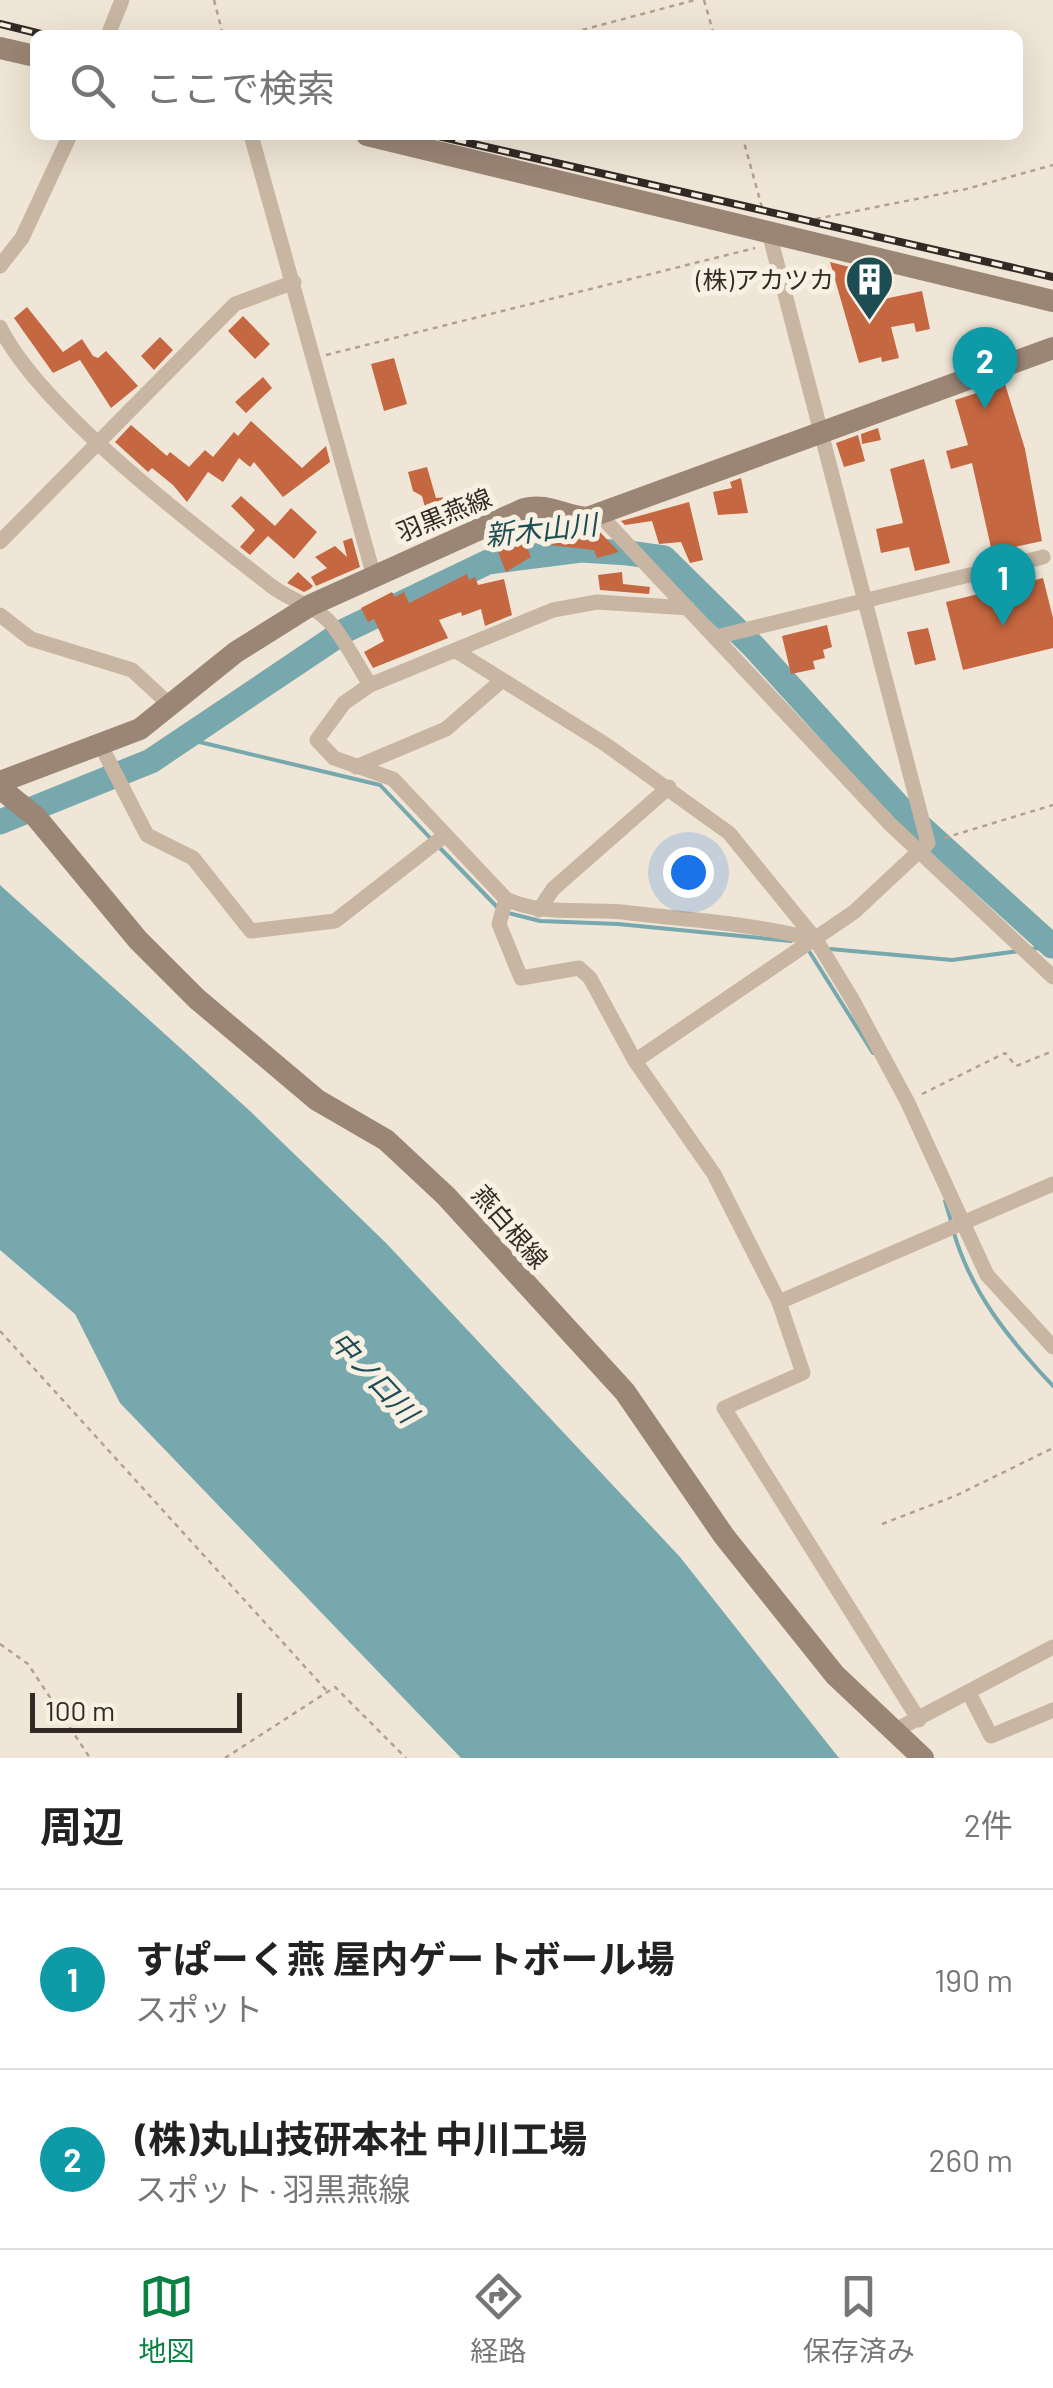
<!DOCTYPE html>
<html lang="ja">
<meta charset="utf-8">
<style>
body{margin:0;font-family:Barlow,"Noto Sans JP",sans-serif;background:#f2f2f2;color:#222}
.scale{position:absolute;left:30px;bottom:25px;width:212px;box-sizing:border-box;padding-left:10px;border:5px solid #332a25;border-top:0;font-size:28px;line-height:35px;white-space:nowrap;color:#332a25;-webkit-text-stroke:8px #f8f0e3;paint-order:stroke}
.you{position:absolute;left:688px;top:872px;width:35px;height:35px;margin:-25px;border:8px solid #fff;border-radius:50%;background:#1a73e8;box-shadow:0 0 0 15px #1a73e833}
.badge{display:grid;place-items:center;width:65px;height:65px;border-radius:50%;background:#0b8043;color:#fff;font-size:32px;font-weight:700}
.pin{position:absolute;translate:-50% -82px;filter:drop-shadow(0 2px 5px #0008)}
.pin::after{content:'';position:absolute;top:52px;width:35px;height:30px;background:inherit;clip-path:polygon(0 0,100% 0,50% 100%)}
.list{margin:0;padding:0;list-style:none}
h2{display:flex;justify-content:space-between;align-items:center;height:130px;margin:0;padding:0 40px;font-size:42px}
h2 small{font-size:32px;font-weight:400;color:#767676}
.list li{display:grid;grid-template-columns:65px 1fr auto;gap:30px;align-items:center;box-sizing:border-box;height:180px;padding:0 40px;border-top:2px solid #e0e0e0}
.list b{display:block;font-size:38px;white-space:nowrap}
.list p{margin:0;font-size:32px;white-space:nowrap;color:#767676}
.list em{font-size:32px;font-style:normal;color:#767676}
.icon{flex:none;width:55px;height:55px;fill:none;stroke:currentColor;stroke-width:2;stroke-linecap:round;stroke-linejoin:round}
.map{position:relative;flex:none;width:1053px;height:1758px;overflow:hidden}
.search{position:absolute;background:#fff;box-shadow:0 10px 40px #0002;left:30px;right:30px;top:30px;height:110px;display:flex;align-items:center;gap:25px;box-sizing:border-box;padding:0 35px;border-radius:15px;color:#767676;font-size:38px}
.sheet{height:490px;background:#fff}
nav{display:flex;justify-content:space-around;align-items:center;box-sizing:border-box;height:140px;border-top:2px solid #e0e0e0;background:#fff;font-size:28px;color:#767676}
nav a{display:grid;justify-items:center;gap:5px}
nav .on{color:#0b8043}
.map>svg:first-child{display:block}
.water{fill:#76a8ad}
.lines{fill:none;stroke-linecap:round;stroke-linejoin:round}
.stream{stroke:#76a8ad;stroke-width:4}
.river{stroke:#76a8ad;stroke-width:25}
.building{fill:#c56740}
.path{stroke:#b3a08e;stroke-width:2.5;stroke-dasharray:5 5;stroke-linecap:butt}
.street{stroke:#c8b6a3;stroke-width:15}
.secondary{stroke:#9b8575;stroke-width:22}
.rail-casing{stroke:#332a25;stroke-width:8}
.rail{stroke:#f8f0e3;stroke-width:4;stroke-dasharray:11;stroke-linecap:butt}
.labels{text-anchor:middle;stroke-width:10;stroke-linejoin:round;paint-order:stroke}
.poi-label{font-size:25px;fill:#332a25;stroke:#f8f0e3;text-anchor:end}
.street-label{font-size:25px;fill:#332a25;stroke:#f8f0e3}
.water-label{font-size:28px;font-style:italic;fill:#1c4d53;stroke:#f8f0e3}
</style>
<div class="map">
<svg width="1053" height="1758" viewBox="0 0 1053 1758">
<rect width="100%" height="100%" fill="#f0e6d7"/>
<path class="water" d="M0 885 250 1111 387 1244 680 1557 839 1758H461L120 1403 75 1314 0 1250Z"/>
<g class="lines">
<path class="stream" d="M187 739 380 785 433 841
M440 848 499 909
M508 913 540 921 618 924 791 941
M830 949 952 960 1019 951
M1033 949 1053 945
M809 951 873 1053
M945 1201 951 1221
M953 1230C971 1293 1009 1339 1053 1386"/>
<path class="river" d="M0 822 151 761 346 630 488 562 581 550 628 553 664 558 754 647 900 808 1052 946"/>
</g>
<path class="building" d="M830 262 877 274 884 299 922 291 930 329 916 332 914 323 891 327 899 358 882 362 881 357 859 363Z
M27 307 63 352 82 339 93 356 98 358 106 351 138 386 111 408 80 360 53 373 14 318Z
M243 316 270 344 255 359 228 331Z
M160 337 173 350 154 370 141 356Z
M394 358 407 404 384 411 371 364Z
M263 377 272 388 246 413 235 402Z
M1005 384 1025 449 1042 541 992 552 972 463 951 469 946 451 968 445 955 400Z
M251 421 302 468 326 446 330 462 283 497 254 462 250 467 239 458 223 482 208 472 187 502 173 485 152 468 148 472 115 442 131 425 167 456 170 452 189 467 205 450 213 457 234 432 238 436Z
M878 428 881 440 862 444 861 434Z
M858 435 865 461 844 467 836 443Z
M924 459 950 563 915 571 909 547 881 553 876 529 903 523 890 469Z
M427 467 436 498 455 496 461 521 431 530 422 496 413 491 408 472Z
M741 478 748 513 718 515 713 492 732 488 730 482Z
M241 496 275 526 291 508 317 532 294 559 268 536 250 555 240 547 255 530 231 506Z
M689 502 703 560 690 563 681 542 659 544 652 521 625 525 621 521Z
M519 528 531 557 506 572 493 539Z
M598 530 619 552 597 558 594 550 550 545Z
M352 538 360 567 316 586 311 577 327 568 315 557 335 546 347 557 343 541Z
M298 572 313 586 310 589 304 592 287 583Z
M622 572 623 584 650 587 649 594 600 590 598 575Z
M467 574 469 580 475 577 478 585 504 579 512 615 485 626 481 609 462 616 461 612 439 620 448 638 373 668 364 652 384 641 374 619 368 622 361 608 392 592 395 597 404 592 409 603Z
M1043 578 1053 618V648L963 670 946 602Z
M827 625 832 647 823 650 825 658 813 661 815 669 791 674 782 636Z
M928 628 936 660 915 665 907 632Z"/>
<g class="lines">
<path class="path" d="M214 0 223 35
M704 0 714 35
M563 35 695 0
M742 135 763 211
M806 221 966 189 1053 165
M326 355 755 248
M944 838 1053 805
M922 1094 1005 1053 1016 1066 1053 1051
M0 1331 327 1691
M882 1524 955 1496 1053 1448
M0 1644 28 1664 90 1758
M225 1758 335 1687 406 1758"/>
<path class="street" d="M108 35 122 0
M251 135 373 573
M0 266 22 238 70 135
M0 327C40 409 196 527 270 585 291 602 316 604 333 626 347 644 358 666 370 685
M598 513 890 824 1053 977
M0 542 235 304 294 282
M688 608 597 602 553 610 370 685 344 703 317 740 334 758 393 779 506 899C543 916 582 908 622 912 686 920 754 923 816 940
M0 615 31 639 132 670 170 705
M716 637 1043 557
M456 651 605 744 729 833 816 940 852 999 907 1101 987 1275 1053 1347
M99 742 147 835 193 858 251 931 335 921 444 836
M356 767 446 729 500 682
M506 899 499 924 521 978 579 968 590 978 635 1061 714 1174 779 1302 803 1373 724 1408 919 1720
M539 910 553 889 669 787
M635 1061 854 912 928 843 768 229
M779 1302 1053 1184
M969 1693 991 1736 1053 1710
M894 1731 1053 1647"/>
<path class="secondary" d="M0 48 35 56
M367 135 1053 301
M0 782 140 729 236 652 311 605 524 509C546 503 564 516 587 518L1053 348
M0 788 36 817 138 940 197 999 317 1100 386 1140 446 1196 625 1392 724 1536 835 1675 923 1758"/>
<defs>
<path id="rail" d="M0 24 45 35
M434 135 1053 277"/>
</defs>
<use href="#rail" class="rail-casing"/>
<use href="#rail" class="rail"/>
</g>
<defs>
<symbol id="building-pin" viewBox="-11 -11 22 30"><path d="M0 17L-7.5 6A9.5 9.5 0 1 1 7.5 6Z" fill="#1c4d53" stroke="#f8f0e3"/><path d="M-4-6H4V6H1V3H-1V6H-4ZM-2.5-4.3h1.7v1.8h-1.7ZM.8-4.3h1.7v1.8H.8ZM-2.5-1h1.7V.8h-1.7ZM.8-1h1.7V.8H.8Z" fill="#fff"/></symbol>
</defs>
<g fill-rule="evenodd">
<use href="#building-pin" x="842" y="252" width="55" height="75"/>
</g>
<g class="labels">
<g class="poi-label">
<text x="834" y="289">(株)アカツカ</text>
</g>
<g class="street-label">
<text transform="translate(444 515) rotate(-22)" y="9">羽黒燕線</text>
<text transform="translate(510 1227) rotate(49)" y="9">燕白根線</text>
</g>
<g class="water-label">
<text transform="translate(541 530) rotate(-6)" y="10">新木山川</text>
<text transform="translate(374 1377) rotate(47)" y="10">中ノ口川</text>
</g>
</g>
</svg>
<div class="scale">100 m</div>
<div class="you"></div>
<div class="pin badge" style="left:1003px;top:626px;background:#0f9aa8">1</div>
<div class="pin badge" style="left:985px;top:409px;background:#0f9aa8">2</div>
<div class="search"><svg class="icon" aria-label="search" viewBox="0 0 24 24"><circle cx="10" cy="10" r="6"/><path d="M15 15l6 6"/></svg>ここで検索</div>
</div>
<section class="sheet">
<h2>周辺<small>2件</small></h2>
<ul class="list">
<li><span class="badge" style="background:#0f9aa8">1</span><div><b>すぱーく燕 屋内ゲートボール場</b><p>スポット</p></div><em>190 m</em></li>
<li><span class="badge" style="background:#0f9aa8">2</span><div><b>(株)丸山技研本社 中川工場</b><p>スポット · 羽黒燕線</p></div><em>260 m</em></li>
</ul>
</section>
<nav>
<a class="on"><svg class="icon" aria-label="map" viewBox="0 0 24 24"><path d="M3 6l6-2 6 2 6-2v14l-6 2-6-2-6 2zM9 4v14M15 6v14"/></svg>地図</a>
<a><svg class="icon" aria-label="directions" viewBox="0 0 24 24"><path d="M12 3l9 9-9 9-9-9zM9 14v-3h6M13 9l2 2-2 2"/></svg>経路</a>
<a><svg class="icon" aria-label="saved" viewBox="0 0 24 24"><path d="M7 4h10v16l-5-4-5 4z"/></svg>保存済み</a>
</nav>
